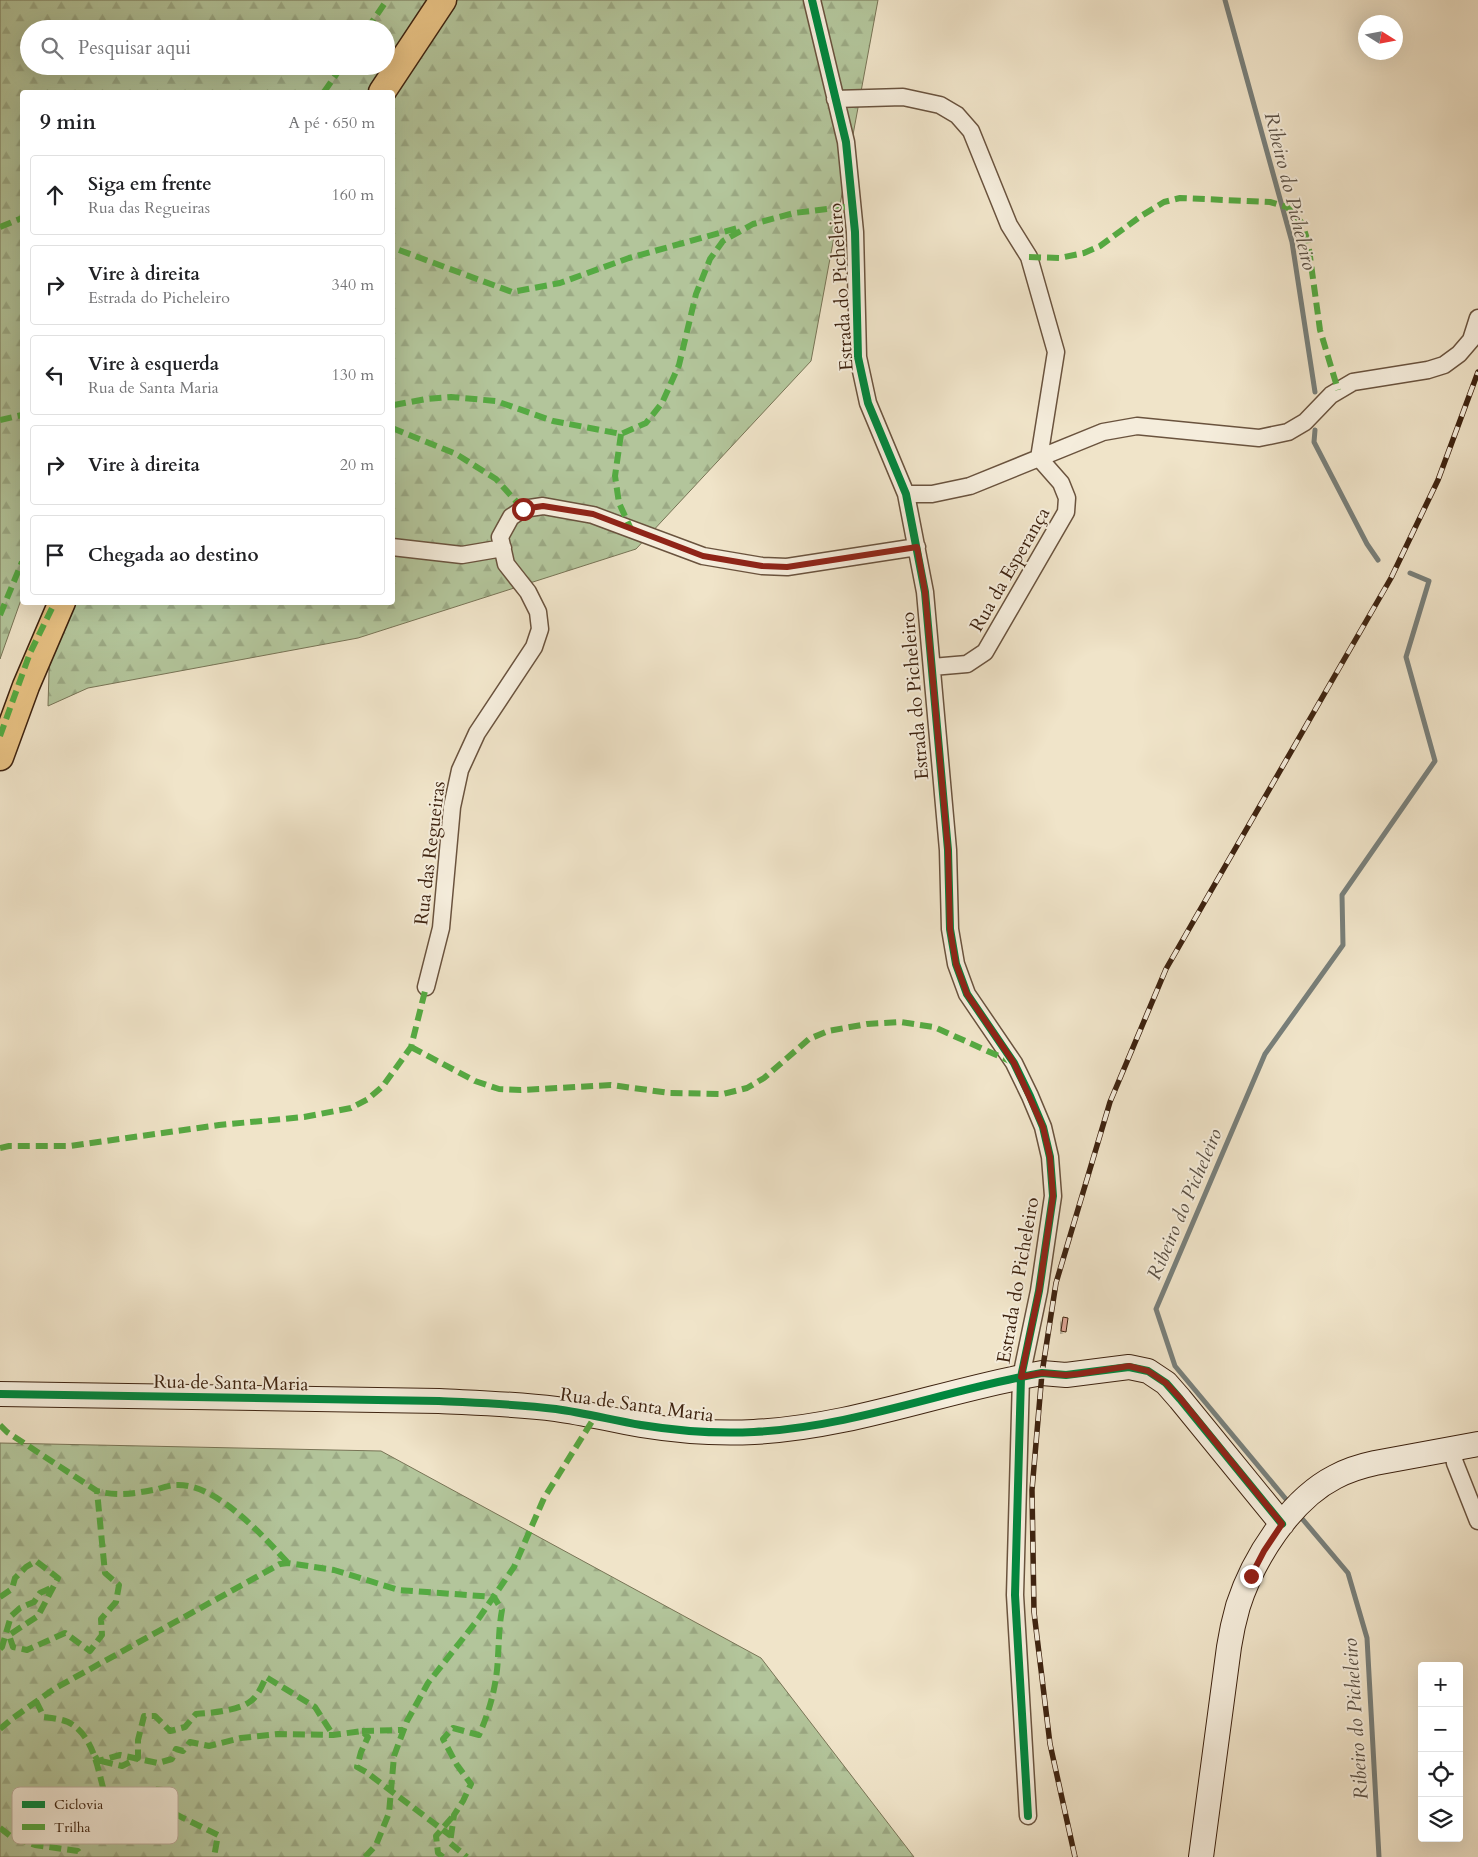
<!DOCTYPE html>
<html lang="pt">
<meta charset="utf-8">
<style>
body{margin:0;font-family:Cardo,serif;background:#f2f2f2;color:#202124}
.controls{position:absolute;right:15px;bottom:15px;display:grid;overflow:hidden;border-radius:5px;box-shadow:0 5px 20px #0002}
.controls button{width:45px;height:45px;display:grid;place-items:center;padding:0;border:0;border-bottom:1px solid #e0e0e0;background:#fff;color:#202124;font:25px sans-serif}
.compass{position:absolute;left:1358px;top:15px;width:45px;height:45px;border-radius:50%;background:#fff;box-shadow:0 5px 20px #0002;rotate:101deg}
.stop{position:absolute;width:15px;height:15px;margin:-11px;border:4px solid #8f2418;border-radius:50%;background:#fff}
.stop.end{background:#8f2418;border-color:#fff;box-shadow:0 1px 5px #0008}
.list{margin:0;padding:0;list-style:none}
h2{display:flex;justify-content:space-between;align-items:center;height:65px;margin:0;padding:0 20px;font-size:21px}
h2 small{font-size:16px;font-weight:400;color:#757577}
.list li{display:grid;grid-template-columns:32px 1fr auto;gap:15px;align-items:center;box-sizing:border-box;height:80px;margin:0 10px 10px;padding:0 10px;border:1px solid #e0e0e0;border-radius:5px}
.list b{display:block;font-size:19px;white-space:nowrap}
.list p{margin:0;font-size:16px;white-space:nowrap;color:#757577}
.list em{font-size:16px;font-style:normal;color:#757577}
.icon{flex:none;width:28px;height:28px;fill:none;stroke:currentColor;stroke-width:2;stroke-linecap:round;stroke-linejoin:round}
.map{position:relative;flex:none;width:1478px;height:1857px;overflow:hidden}
.search{position:absolute;background:#fff;box-shadow:0 5px 20px #0002;left:20px;top:20px;width:375px;height:55px;display:flex;align-items:center;gap:12px;box-sizing:border-box;padding:0 18px;border-radius:28px;color:#757577;font-size:19px}
.panel{position:absolute;background:#fff;box-shadow:0 5px 20px #0002;left:20px;top:90px;width:375px;height:515px;border-radius:5px}
.map>svg:first-child{display:block}
.forest{fill:url(#forest-firs);stroke:#787456;fill-rule:evenodd}
.lines{fill:none;stroke-linecap:round;stroke-linejoin:round}
.stream{stroke:#787f7a;stroke-width:5}
.building{fill:#dda595;stroke:#3e2310;filter:url(#shadow)}
.street-casing{stroke:#6a533e;stroke-width:19}
.secondary-casing{stroke:#3e2310;stroke-width:26}
.primary-casing{stroke:#3e2310;stroke-width:29}
.street{stroke:#f5eddc;stroke-width:16}
.secondary{stroke:#f5eddc;stroke-width:24}
.primary{stroke:#e8c284;stroke-width:26}
.rail-casing{stroke:#3e2310;stroke-width:5.5}
.rail{stroke:#f5eddc;stroke-width:4;stroke-dasharray:11;stroke-linecap:butt}
.quiet{stroke:#55aa42;stroke-width:6;stroke-dasharray:12 6;stroke-linecap:butt}
.cycleway-casing{stroke:#f5eddc;stroke-width:11}
.cycleway{stroke:#00873e;stroke-width:8}
.route{stroke:#8f2418;stroke-width:6}
.labels{text-anchor:middle;stroke-width:4;stroke-linejoin:round;paint-order:stroke}
.street-label{font-size:19px;fill:#3e2310;stroke:#f5eddc}
.water-label{font-size:20px;font-style:italic;fill:#5b5145;stroke:#f5eddc}
.key{fill:#f5eddc;stroke:#beb09f;stroke-width:1}
.key-label{font-size:14px;fill:#3e2310}
</style>
<div class="map">
<svg width="1478" height="1857" viewBox="0 0 1478 1857">
<defs>
<pattern id="forest-firs" width="22" height="20" patternUnits="userSpaceOnUse" patternTransform="scale(1.25)"><rect width="22" height="20" fill="#b3c59b"/><path d="M5 1l3.5 6h-7zM16 11l3.5 6h-7z" fill="#9ba984"/></pattern>
<filter id="shadow"><feDropShadow dx="-4.5" dy="4.5" stdDeviation="1" flood-color="#0004"/></filter>
</defs>
<rect width="100%" height="100%" fill="#f0e4c9"/>
<filter id="stains"><feTurbulence type="fractalNoise" baseFrequency=".004" numOctaves="4"/><feColorMatrix values="0 0 0 0 .2 0 0 0 0 .09 0 0 0 0 .02 0 0 0 .5 -.17"/></filter>
<radialGradient id="worn" r=".72"><stop offset=".6" stop-color="#630" stop-opacity="0"/><stop offset="1" stop-color="#630" stop-opacity=".3"/></radialGradient>
<path class="forest" d="M0 0H878L811 361 636 549 358 638 88 688 48 706 51 603 392 602V92H22V597L0 659ZM29 29H386V66H29Z
M0 1443 381 1451 761 1658 914 1857H0Z"/>
<g class="lines">
<path class="stream" d="M1225 0 1292 242 1315 392
M1315 430 1314 442 1367 544 1378 560
M1290 1504 1175 1366 1156 1309 1265 1054 1343 945 1342 895 1435 761 1406 657 1429 581 1410 573
M1299 1515 1348 1573 1367 1638 1379 1857"/>
</g>
<path class="building" d="M1063 1317 1068 1318 1066 1332 1061 1331Z"/>
<g class="lines">
<defs>
<path id="street" d="M812 0 846 142 855 232 858 357 868 403 906 494 925 592 948 850 950 929 956 964 967 994 1014 1063 1030 1096 1043 1127 1050 1157 1053 1196 1039 1291 1021 1377 1015 1595 1028 1816
M835 99 903 97 940 105 957 115 971 131 1009 225 1029 257 1056 352 1039 458 1061 483 1067 498 1066 512 985 652 967 664 932 667
M906 494H932L970 486 1103 432 1137 426 1259 438 1288 432 1305 422 1331 395 1353 382 1428 370 1444 365 1459 354 1471 340 1478 318
M392 547 462 555 503 548
M426 987 441 928 452 807 460 770 477 733 534 647 540 629 538 612 528 592 506 564 500 537 511 517 523 509 543 506 593 515 703 556 762 566 787 567 917 547
M1452 1448 1455 1463 1478 1521"/>
<path id="secondary" d="M0 1394 439 1401C478 1403 517 1404 556 1409 585 1413 612 1420 641 1425 678 1431 716 1434 754 1432 853 1427 945 1390 1042 1373L1066 1375 1129 1367 1148 1371 1166 1383 1180 1399 1282 1524
M1201 1857 1229 1647C1231 1634 1234 1620 1238 1606 1253 1559 1290 1500 1335 1477 1348 1470 1361 1466 1375 1463L1478 1444"/>
<path id="primary" d="M382 92 443 0
M0 757 26 686 62 602"/>
</defs>
<use href="#street" class="street-casing"/>
<use href="#secondary" class="secondary-casing"/>
<use href="#primary" class="primary-casing"/>
<use href="#street" class="street"/>
<use href="#secondary" class="secondary"/>
<use href="#primary" class="primary"/>
<defs>
<path id="rail" d="M1075 1857 1050 1744 1034 1612 1032 1490 1042 1373 1056 1283 1110 1102 1166 969 1391 578 1438 480 1478 372"/>
</defs>
<use href="#rail" class="rail-casing"/>
<use href="#rail" class="rail"/>
<path class="quiet" d="M367 29 387 0
M324 92 342 66
M0 227 22 218
M399 250 512 292 560 283 629 258 741 227
M1029 257 1059 258 1084 253 1100 246 1141 216 1164 202 1180 198 1270 202 1287 207 1302 223 1308 242 1320 330 1338 390
M394 405 426 399 451 397 496 401 553 421 621 434 646 423 662 403 679 365 696 294 710 259 723 241 753 224 794 213 852 206
M0 420 22 415
M392 428 456 454 496 479 523 509
M621 434 615 476 619 503 631 529
M0 615 22 562
M0 736 30 653 55 602
M411 1047 475 1081 499 1089 521 1090 611 1085 670 1093 723 1094 747 1088 764 1078 809 1039 828 1031 867 1024 900 1022 934 1027 1012 1062
M0 1148 9 1146H70L219 1125 304 1117 351 1108 368 1099 383 1086 411 1047 426 987
M0 1425 7 1432 97 1491C118 1497 137 1493 158 1489 164 1487 171 1485 177 1485 217 1484 263 1536 288 1563
M0 1597 12 1589 15 1578 26 1567 36 1561 58 1578 38 1616 9 1635 13 1647 27 1650 65 1633 90 1651 102 1635 101 1619 116 1602 119 1585 105 1573 97 1491
M0 1649 2 1647 11 1616 20 1608 34 1602 40 1593 51 1588
M36 1701 44 1717C52 1718 61 1719 68 1722 93 1735 97 1766 104 1791L125 1801 138 1798 146 1791 152 1789 163 1790 164 1801 169 1811 218 1835 214 1857
M0 1729 13 1718 54 1689 280 1564 288 1563 334 1570 399 1590 494 1597 502 1610C499 1626 499 1641 498 1656 497 1684 490 1710 479 1735L453 1728 443 1739 457 1765 471 1784 463 1801 454 1815 450 1843 467 1857
M362 1731 403 1730
M95 1756 98 1761 120 1755 158 1763 172 1759 176 1749 183 1751 190 1742 209 1746 241 1738 278 1734 333 1735 362 1731 368 1737 361 1752 357 1767 366 1772 451 1836
M101 1761 122 1766 138 1758V1740L144 1716H155L170 1731 185 1727 196 1714C210 1713 235 1711 248 1703 257 1698 262 1686 266 1677L315 1707 333 1735
M0 1828 13 1838 35 1845 78 1851 82 1857
M365 1857 376 1845 389 1813 394 1756 407 1721 428 1683 479 1618 514 1567 544 1498 596 1415
M443 1857 438 1853 436 1836 454 1815"/>
<defs>
<path id="cycleway" d="M812 0 846 142 855 232 858 357 868 403 906 494 925 592 948 850 950 929 956 964 967 994 1014 1063 1030 1096 1043 1127 1050 1157 1053 1196 1039 1291 1021 1377 1015 1595 1028 1816
M0 1394 439 1401C478 1403 517 1404 556 1409 585 1413 612 1420 641 1425 678 1431 716 1434 754 1432 853 1427 945 1390 1042 1373L1066 1375 1129 1367 1148 1371 1166 1383 1180 1399 1282 1524"/>
</defs>
<use href="#cycleway" class="cycleway-casing"/>
<use href="#cycleway" class="cycleway"/>
</g>
<g class="lines">
<path class="route" d="M523 509 543 506 593 514 703 556 762 566 787 567 917 547 925 592 948 850 950 929 956 964 967 994 1014 1063 1043 1127 1050 1157 1053 1196 1039 1291 1021 1377 1042 1373 1066 1375 1078 1374 1129 1366 1148 1371 1166 1383 1180 1398 1282 1524 1264 1551 1251 1576"/>
</g>
<g class="labels">
<g class="street-label">
<text transform="translate(840 287) rotate(-94)" y="7">Estrada do Picheleiro</text>
<text transform="translate(1009 569) rotate(-60)" y="7">Rua da Esperança</text>
<text transform="translate(914 696) rotate(-95)" y="7">Estrada do Picheleiro</text>
<text transform="translate(429 853) rotate(-83)" y="7">Rua das Regueiras</text>
<text transform="translate(1017 1280) rotate(-80)" y="7">Estrada do Picheleiro</text>
<text transform="translate(231 1382) rotate(1)" y="7">Rua de Santa Maria</text>
<text transform="translate(637 1404) rotate(8)" y="7">Rua de Santa Maria</text>
</g>
<g class="water-label">
<text transform="translate(1291 191) rotate(76)" y="7">Ribeiro do Picheleiro</text>
<text transform="translate(1184 1204) rotate(-67)" y="7">Ribeiro do Picheleiro</text>
<text transform="translate(1355 1719) rotate(-94)" y="7">Ribeiro do Picheleiro</text>
</g>
</g>
<rect x="12" y="1787" width="166" height="57" rx="8" class="key"/>
<rect x="22" y="1801" width="23" height="7" fill="#00873e"/>
<rect x="22" y="1824" width="23" height="6" fill="#55aa42"/>
<g class="key-label">
<text x="54" y="1809">Ciclovia</text>
<text x="54" y="1832">Trilha</text>
</g>
<rect width="100%" height="100%" filter="url(#stains)"/>
<rect width="100%" height="100%" fill="url(#worn)"/>
</svg>
<div class="controls">
<button>+</button>
<button>−</button>
<button><svg class="icon" aria-label="locate" viewBox="0 0 24 24"><circle cx="12" cy="12" r="6"/><path d="M12 2v4M12 18v4M2 12h4M18 12h4"/></svg></button>
<button><svg class="icon" aria-label="layers" viewBox="0 0 24 24"><path d="M12 4l9 5-9 5-9-5zM3 14l9 5 9-5"/></svg></button>
</div>
<svg class="compass" viewBox="-18 -18 36 36"><path d="M0-13l5 13h-10z" fill="#e53935"/><path d="M0 13l5-13h-10z" fill="#757577"/></svg>
<div class="stop" style="left:523px;top:509px"></div>
<div class="stop end" style="left:1251px;top:1576px"></div>
<div class="search"><svg class="icon" aria-label="search" viewBox="0 0 24 24"><circle cx="10" cy="10" r="6"/><path d="M15 15l6 6"/></svg>Pesquisar aqui</div>
<section class="panel">
<h2>9 min<small>A pé · 650 m</small></h2>
<ul class="list">
<li><svg class="icon" aria-label="ahead" viewBox="0 0 24 24"><path d="M12 20V5M6 11l6-6 6 6"/></svg><div><b>Siga em frente</b><p>Rua das Regueiras</p></div><em>160 m</em></li>
<li><svg class="icon" aria-label="right" viewBox="0 0 24 24"><path d="M7 20v-9h11M14 6l5 5-5 5"/></svg><div><b>Vire à direita</b><p>Estrada do Picheleiro</p></div><em>340 m</em></li>
<li><svg class="icon" aria-label="left" viewBox="0 0 24 24"><path d="M17 20v-9H6M10 6l-5 5 5 5"/></svg><div><b>Vire à esquerda</b><p>Rua de Santa Maria</p></div><em>130 m</em></li>
<li><svg class="icon" aria-label="right" viewBox="0 0 24 24"><path d="M7 20v-9h11M14 6l5 5-5 5"/></svg><div><b>Vire à direita</b></div><em>20 m</em></li>
<li><svg class="icon" aria-label="arrive" viewBox="0 0 24 24"><path d="M6 21V4h12l-3 4 3 4H6"/></svg><div><b>Chegada ao destino</b></div></li>
</ul>
</section>
</div>
